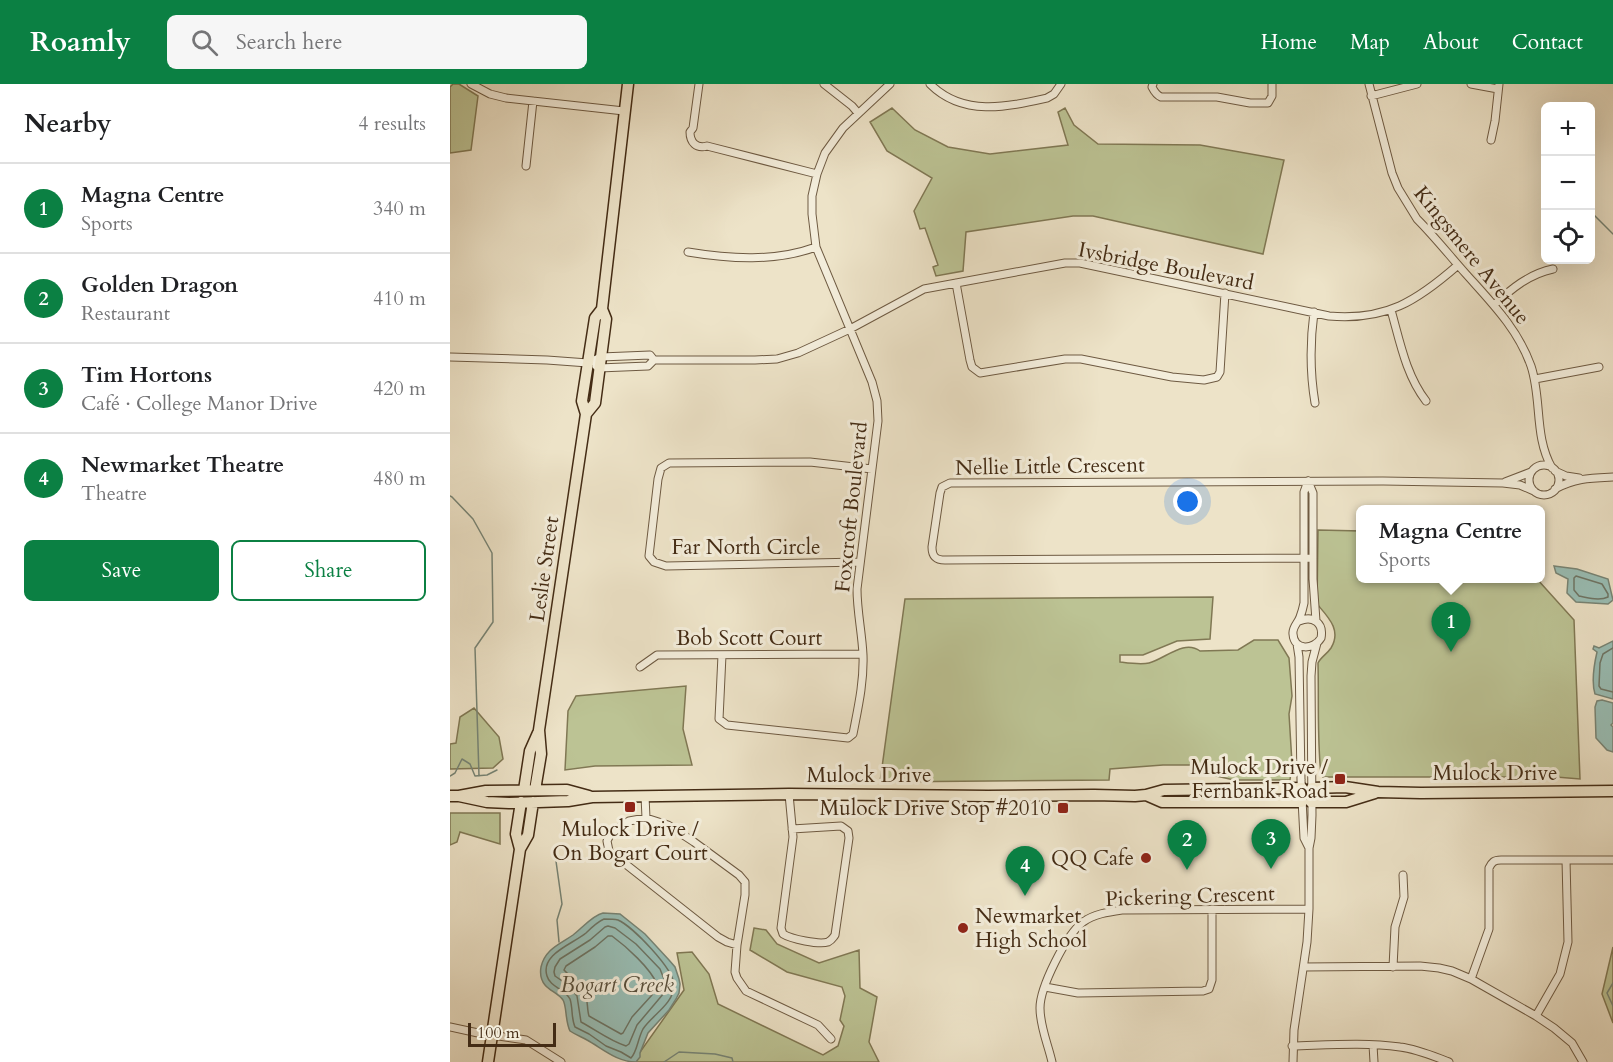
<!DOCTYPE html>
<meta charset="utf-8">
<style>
body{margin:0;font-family:Cardo,serif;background:#f6f6f6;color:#202124}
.controls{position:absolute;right:18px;top:18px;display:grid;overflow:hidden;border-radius:9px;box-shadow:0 6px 24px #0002}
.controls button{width:54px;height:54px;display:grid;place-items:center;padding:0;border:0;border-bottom:2px solid #e0e0e0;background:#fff;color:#202124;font:30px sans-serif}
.scale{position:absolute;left:18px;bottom:15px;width:88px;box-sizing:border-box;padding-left:6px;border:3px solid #442c15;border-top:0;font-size:16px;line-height:21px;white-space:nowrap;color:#442c15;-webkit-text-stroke:4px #f3eddb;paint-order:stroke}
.you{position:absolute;left:738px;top:418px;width:21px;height:21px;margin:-15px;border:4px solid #fff;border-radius:50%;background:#1a73e8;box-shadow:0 0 0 9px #1a73e833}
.badge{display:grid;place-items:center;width:39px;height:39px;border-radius:50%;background:#0b8043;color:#fff;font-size:20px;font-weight:700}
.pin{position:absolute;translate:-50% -50px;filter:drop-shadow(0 2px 3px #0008)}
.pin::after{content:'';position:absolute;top:32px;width:21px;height:18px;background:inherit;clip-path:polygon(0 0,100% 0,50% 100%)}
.popup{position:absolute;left:906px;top:421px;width:189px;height:78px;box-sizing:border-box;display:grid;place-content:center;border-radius:9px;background:#fff;filter:drop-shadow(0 2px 4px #0005);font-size:20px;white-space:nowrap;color:#757577}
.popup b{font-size:22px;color:#202124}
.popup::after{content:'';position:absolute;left:50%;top:100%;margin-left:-12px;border:12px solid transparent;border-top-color:#fff}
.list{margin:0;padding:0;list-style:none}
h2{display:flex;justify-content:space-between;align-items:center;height:78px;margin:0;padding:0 24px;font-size:26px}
h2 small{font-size:20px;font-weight:400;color:#757577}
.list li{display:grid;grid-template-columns:39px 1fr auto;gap:18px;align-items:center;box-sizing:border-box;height:90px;padding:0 24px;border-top:2px solid #e0e0e0}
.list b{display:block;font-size:22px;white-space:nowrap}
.list p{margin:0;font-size:20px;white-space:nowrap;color:#757577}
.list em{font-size:20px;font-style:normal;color:#757577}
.actions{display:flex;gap:12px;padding:18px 24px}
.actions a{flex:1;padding:14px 0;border:2px solid #0b8043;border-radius:9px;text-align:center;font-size:21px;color:#0b8043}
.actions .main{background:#0b8043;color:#fff}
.icon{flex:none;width:33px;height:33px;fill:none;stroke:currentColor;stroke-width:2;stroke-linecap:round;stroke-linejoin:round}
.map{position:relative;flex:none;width:1163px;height:978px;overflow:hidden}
header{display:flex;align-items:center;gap:36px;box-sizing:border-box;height:84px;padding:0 30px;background:#0b8043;color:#fff}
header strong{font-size:28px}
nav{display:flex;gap:33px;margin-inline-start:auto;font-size:21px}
.search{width:420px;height:54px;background:#f6f6f6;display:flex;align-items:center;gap:15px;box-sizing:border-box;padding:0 21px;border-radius:9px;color:#757577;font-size:22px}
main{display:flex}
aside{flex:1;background:#fff}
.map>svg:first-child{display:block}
.green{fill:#bcc394;stroke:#807854;stroke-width:1.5}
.water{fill:#99beb5;stroke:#778475;stroke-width:1.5}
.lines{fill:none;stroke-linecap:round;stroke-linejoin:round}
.shore{stroke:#6e7565;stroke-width:1.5}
.stream{stroke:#778475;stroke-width:1.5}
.street-casing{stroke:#6e5a42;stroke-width:9}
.primary-casing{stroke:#442c15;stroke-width:13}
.street{stroke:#f3eddb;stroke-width:7}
.primary{stroke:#ede3c8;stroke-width:10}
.poi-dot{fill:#8f2418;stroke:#f3eddb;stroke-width:2}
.labels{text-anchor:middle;stroke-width:6;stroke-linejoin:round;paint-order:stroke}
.street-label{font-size:21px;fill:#442c15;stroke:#f3eddb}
.poi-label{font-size:21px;fill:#442c15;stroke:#f3eddb;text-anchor:end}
.water-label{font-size:22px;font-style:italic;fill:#59503d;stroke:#f3eddb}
</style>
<header>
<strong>Roamly</strong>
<div class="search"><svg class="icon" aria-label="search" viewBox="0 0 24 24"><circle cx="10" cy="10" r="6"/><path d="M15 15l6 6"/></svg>Search here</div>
<nav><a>Home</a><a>Map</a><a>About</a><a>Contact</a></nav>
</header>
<main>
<aside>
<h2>Nearby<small>4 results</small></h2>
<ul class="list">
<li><span class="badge">1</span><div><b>Magna Centre</b><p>Sports</p></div><em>340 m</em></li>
<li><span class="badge">2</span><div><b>Golden Dragon</b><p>Restaurant</p></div><em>410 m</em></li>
<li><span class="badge">3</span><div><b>Tim Hortons</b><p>Café · College Manor Drive</p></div><em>420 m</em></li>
<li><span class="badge">4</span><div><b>Newmarket Theatre</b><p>Theatre</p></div><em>480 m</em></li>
</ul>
<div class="actions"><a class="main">Save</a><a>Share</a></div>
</aside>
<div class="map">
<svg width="1163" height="978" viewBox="0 0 1163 978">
<rect width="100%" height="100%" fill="#ede3c8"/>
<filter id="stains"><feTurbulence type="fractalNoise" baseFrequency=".00333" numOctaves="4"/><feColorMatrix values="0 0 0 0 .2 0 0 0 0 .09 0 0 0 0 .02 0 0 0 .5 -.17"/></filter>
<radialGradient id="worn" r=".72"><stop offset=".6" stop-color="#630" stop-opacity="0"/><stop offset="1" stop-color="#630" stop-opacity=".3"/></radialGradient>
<path class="green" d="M3 0H9L28 12 21 66 0 69V3Z
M442 24 465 46 498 63 540 70 618 61 608 28 615 24 624 41 648 60 750 61 834 76 813 170 643 132H623L516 148 513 187 486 192 483 183 488 181 475 144 470 145 464 127 482 94 437 67 420 38Z
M868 446 911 447V494L1087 495 1124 536 1130 695 1106 693H873L871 691C867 654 869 616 868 579 871 573 877 570 881 564 892 546 878 533 867 520Z
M763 513 760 555 727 557 693 571H670V578C678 579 691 581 699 579 715 575 734 555 750 567L788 566 804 556H828L839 574 842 612 839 630 842 679 840 696H784L762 691 744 681H713L660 685 659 696 430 698 455 515Z
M236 602 233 645 242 681 145 682 115 686 118 627 126 612Z
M24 624 49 653 53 675 43 684 0 685V660L6 659 10 633Z
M0 729H50V760L10 748 7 758 0 761Z
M304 844 316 846 327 860 369 879 409 866 410 904 427 913 419 958 429 978H183L234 906 227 869 242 868 259 890 268 920 373 971 388 962 394 942 390 936 395 912 392 903 337 888 300 866Z
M1163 863V939L1152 910Z"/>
<path class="water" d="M1104 482 1127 485 1158 495 1163 516 1158 520 1126 518 1117 509 1118 495 1106 489Z
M1163 557V615L1145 610C1141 597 1144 581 1147 568L1143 565 1144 562 1149 564Z
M1152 616 1163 619V639L1161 641 1163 643V668L1157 666 1146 654 1145 623 1147 617Z
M153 829 170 830 195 850 219 876 225 883 229 895 230 900 229 909 226 915 219 926 198 949 190 969V973L186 978C167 978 153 965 137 956 132 953 126 951 120 947 115 937 117 923 113 916 108 909 100 907 95 901 90 895 90 889 91 883 95 865 110 860 123 851 132 844 143 831 153 829Z"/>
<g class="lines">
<path class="shore" d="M1126 492 1152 500 1158 510V513C1150 517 1138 514 1129 512L1124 506V494Z
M1163 564 1153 570 1150 579 1149 602 1151 605 1163 608
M154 835C158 835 164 835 168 836 182 842 224 885 224 901 224 920 202 931 193 945 188 954 187 968 181 974L171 968 156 962 139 950 125 943C121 934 123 924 120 915 115 905 100 903 97 892 90 870 123 860 136 849 141 844 147 838 154 835Z
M158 842 165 844 186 860 210 885 216 900 214 909 187 941 179 960 176 962C160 957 146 946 131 938L127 912 118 901 105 892 104 888 105 883 110 875 140 856 155 843Z
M158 852H162C177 863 200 884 207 900L202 911 182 933 173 949 171 950 139 932C137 926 138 919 136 912 133 900 122 895 114 886L116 882 145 863Z"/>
<path class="stream" d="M1140 127 1163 150
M0 412 2 413 23 435 42 469 43 538 25 564 29 692
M0 692 5 689 12 675 20 680 25 692 37 691 47 686
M104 763 112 820 107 836 109 858
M1163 899 1157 909 1163 922
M214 978 229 968 265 970 282 974 283 978"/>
<defs>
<path id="street" d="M21 0 40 10 56 14 174 27
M249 0 243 44 240 48C240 58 246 65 257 62L367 90
M374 0 402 22 408 29
M480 0C513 33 557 23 597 14L604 10 611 0
M703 0 702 3C704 7 706 11 711 13H767L800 19H818L822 12V0
M919 0 942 89 948 104 967 135C984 152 999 171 1016 190 1041 218 1068 245 1081 282 1092 315 1084 353 1102 384
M1021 0 1048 5
M921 12 967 0
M1041 56 1045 37 1049 0
M76 82 83 17
M238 168C280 175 325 178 366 163
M506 199 520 276 522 283 530 289 615 275H631L722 293 754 296 767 293 770 288 775 209
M1044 221C1061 205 1079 190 1103 185
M941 226C950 258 956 291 976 317
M864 228C860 258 860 289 865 319
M0 273 97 276 138 279 151 273 200 271 204 276H305L327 275 348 269 400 245 474 205 615 179H630L879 232C936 237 967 217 1008 181
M146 282 149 284 198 282 204 276
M1085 295 1149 283
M1079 396a15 15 0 1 1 30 0a15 15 0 1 1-30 0Z
M1105 387 1116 392 1129 394
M858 397 863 409V495L866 537
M1055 398 1081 388
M1105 405C1125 394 1141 394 1163 393
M863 474 495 476C486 476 482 473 482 463L490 409 492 403 500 399 933 397 1053 399 1070 401 1084 407
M410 478 216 482 204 478 199 472 208 395 211 384 219 379 360 378 422 385
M849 537C863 531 874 539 871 554 864 566 844 567 843 550 842 543 848 539 850 533 852 528 853 524 854 519V408L858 397
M847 560 849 573 851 696 854 754 859 764
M272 571 269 635 277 641 398 654 403 650C408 624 414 598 413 571 412 549 407 527 407 505L428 337 427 317 422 298 366 163 362 130V112L367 90 375 69 393 44 440 0
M190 583 207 571 413 570
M339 710 343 753 331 844 333 850C341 855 369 861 378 858 382 856 382 855 385 851L399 754 398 747 391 742 342 745
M195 712 196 734
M287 861 277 858 268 853 159 767 157 757 160 751 164 747 179 737 196 734 218 741 244 758 289 791 295 798V811L287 861 285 888 287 894 296 907 368 941 381 955
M854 883 970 882 989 884 1002 887 1021 895 1086 932 1104 944 1122 959 1133 978
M943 883 945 843 954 813 953 791
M1021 895 1039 845V784C1042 778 1044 776 1051 776H1163
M595 903 628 909 753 907 759 905 762 896V825
M1086 932 1110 890 1118 858 1116 776
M0 943 28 949 76 956 111 978
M923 961 924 978
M842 962C878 961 915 958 950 963 967 965 983 972 999 978
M602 978C598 960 590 943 590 924 590 903 616 851 633 838 644 830 658 828 672 826L859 825
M843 978 844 946 857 858 859 825V764L861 754 862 731 861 592 862 578 867 559"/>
<path id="primary" d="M136 330 145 319 156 235 152 225 178 0
M862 704 895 703 928 708 971 709 1163 707
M74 706 80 667 88 649
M85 706 91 670 89 646 136 330 132 317 145 234 152 225
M696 711 712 718H852
M0 712H9L36 707 117 706 139 712
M9 712 37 718 59 719 118 717 142 713 339 710 538 712 644 711 685 712 696 711 714 706 852 704
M861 718H896L925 709
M70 765 66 750 71 718
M38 978 70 765 78 751 83 718"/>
</defs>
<use href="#street" class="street-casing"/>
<use href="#primary" class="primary-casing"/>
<use href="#street" class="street"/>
<use href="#primary" class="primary"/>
</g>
<g class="poi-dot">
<rect x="884" y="689" width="12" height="12" rx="3"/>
<rect x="174" y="717" width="12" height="12" rx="3"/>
<rect x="607" y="718" width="12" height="12" rx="3"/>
<circle cx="696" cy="774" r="6"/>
<circle cx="513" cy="844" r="6"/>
</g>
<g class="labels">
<g class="street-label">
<text transform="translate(1022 171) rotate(51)" y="7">Kingsmere Avenue</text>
<text transform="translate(716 182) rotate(11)" y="7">Ivsbridge Boulevard</text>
<text transform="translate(600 382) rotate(-1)" y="7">Nellie Little Crescent</text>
<text transform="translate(401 423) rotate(-84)" y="7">Foxcroft Boulevard</text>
<text x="296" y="470">Far North Circle</text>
<text transform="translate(94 485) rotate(-82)" y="7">Leslie Street</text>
<text x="299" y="561">Bob Scott Court</text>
<text x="1045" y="696">Mulock Drive</text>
<text x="419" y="698">Mulock Drive</text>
<text transform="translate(740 812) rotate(-2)" y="7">Pickering Crescent</text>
</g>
<g class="poi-label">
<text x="878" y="690">Mulock Drive /<tspan x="878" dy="24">Fernbank Road</tspan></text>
<text x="601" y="731">Mulock Drive Stop #2010</text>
<text x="180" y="752" text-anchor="middle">Mulock Drive /<tspan x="180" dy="24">On Bogart Court</tspan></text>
<text x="684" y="781">QQ Cafe</text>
<text x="525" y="839" text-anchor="start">Newmarket<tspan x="525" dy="24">High School</tspan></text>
</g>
<g class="water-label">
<text x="167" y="908">Bogart Creek</text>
</g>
</g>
<rect width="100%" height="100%" filter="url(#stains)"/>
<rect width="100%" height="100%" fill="url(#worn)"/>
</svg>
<div class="controls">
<button>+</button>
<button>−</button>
<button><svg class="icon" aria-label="locate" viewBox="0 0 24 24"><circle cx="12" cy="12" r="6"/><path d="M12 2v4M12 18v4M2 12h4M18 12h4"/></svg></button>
</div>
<div class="scale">100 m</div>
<div class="you"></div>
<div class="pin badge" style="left:1001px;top:568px">1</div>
<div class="popup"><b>Magna Centre</b>Sports</div>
<div class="pin badge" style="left:737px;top:786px">2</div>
<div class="pin badge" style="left:821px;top:785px">3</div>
<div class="pin badge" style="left:575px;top:812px">4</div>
</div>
</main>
